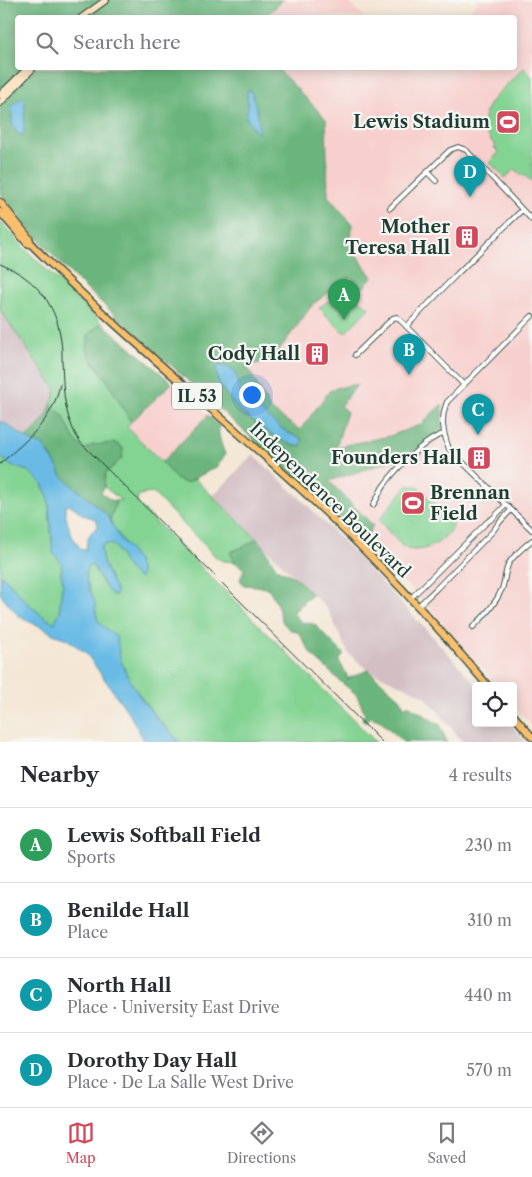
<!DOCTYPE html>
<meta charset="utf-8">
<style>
body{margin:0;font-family:"Libre Caslon Text",serif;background:#f7f7f7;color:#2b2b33}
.controls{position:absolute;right:15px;bottom:15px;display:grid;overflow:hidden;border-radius:5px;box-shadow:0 2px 12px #0003}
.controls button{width:45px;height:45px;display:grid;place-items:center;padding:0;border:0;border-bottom:1px solid #e1e1e2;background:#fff;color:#2b2b33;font:25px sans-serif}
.you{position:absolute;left:251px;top:394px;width:18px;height:18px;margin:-12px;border:4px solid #fff;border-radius:50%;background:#1a73e8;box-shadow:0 0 0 8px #1a73e833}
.badge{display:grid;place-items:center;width:32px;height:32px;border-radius:50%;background:#d1495b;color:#fff;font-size:16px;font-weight:700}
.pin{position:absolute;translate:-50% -41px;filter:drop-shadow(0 1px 2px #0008)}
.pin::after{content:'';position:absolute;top:26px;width:18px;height:15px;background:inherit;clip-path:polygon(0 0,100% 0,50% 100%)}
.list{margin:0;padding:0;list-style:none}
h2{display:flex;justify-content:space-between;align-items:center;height:65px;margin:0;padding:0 20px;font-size:21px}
h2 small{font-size:16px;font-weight:400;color:#7c7c81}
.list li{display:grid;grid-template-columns:32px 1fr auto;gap:15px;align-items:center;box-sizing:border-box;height:75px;padding:0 20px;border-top:1px solid #e1e1e2}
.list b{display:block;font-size:19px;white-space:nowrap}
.list p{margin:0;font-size:16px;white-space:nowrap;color:#7c7c81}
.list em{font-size:16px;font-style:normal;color:#7c7c81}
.icon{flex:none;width:28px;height:28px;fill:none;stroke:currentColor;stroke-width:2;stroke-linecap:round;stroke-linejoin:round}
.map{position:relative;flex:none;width:532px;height:742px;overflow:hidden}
.search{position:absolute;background:#fff;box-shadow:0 2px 12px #0003;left:15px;right:15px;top:15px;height:55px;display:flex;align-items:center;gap:12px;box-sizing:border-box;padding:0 18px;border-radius:5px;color:#7c7c81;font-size:19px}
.sheet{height:365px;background:#fff}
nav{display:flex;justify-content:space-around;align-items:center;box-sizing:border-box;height:70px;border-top:1px solid #e1e1e2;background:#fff;font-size:14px;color:#7c7c81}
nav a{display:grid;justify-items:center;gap:2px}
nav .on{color:#d1495b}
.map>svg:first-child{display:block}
.built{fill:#f7d0cd}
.industrial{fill:#d2bec3}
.green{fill:#83d393;stroke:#518864}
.forest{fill:#6ab57d;stroke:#447958;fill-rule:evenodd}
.water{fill:#69bbe5;stroke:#447c8c;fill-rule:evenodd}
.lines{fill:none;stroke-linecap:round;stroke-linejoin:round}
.street-casing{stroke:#3f564c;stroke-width:6}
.secondary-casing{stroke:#3f564c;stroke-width:8}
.primary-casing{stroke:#3f564c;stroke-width:9}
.street{stroke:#fff;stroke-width:4}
.secondary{stroke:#fde5c5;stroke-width:5.5}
.primary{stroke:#f9bf6d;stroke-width:6}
.rail{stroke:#1f3d34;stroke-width:1}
.labels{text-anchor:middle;stroke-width:4.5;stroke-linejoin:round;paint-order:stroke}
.shield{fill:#f6f6f2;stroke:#60746d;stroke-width:1}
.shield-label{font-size:16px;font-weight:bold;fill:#1f3d34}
.poi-label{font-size:18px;font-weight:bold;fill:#1f3d34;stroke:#f6f6f2;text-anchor:end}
.street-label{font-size:18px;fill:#1f3d34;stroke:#f6f6f2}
</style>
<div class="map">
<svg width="532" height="742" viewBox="0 0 532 742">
<rect width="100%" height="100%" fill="#f6f6f2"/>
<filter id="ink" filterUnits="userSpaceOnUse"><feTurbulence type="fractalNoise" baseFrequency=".02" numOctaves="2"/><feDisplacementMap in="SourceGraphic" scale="10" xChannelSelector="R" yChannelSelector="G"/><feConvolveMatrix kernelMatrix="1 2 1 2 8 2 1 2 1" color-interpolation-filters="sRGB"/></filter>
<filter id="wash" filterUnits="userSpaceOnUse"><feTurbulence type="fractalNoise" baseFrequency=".0096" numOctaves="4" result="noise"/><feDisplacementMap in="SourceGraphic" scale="20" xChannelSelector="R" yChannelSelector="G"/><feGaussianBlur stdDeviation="1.12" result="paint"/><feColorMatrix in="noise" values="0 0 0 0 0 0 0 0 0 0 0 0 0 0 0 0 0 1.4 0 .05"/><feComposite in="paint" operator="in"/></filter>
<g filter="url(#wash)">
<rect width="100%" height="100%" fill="#f4e7d6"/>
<path class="built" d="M124 0H347L364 17 95 18Z
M478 0H532V727L513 705V686H497L428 606 409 587 316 497 180 374 59 258 43 68H413L414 69 416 68H514V18L464 17 479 1Z
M172 383 208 415 162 462 126 426Z"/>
<path class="industrial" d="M0 310 56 390 49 412 41 425 26 438 0 421Z
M253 455 300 498 350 548 443 648 477 686 476 723H509L526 742H463L425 696 368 670 348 653 328 610 213 496Z"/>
<path class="green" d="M524 68 532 77V181L522 174 520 175 515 169 505 178 489 162 499 152 494 148 496 146C464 115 503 89 524 68Z
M0 221 22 246 102 323 88 334 93 362 106 379 131 422 127 427 162 462 177 480 186 483 195 479 257 539 243 547 231 552 235 562 223 561 216 557 153 493 143 494 138 496 137 503 376 742H180C159 722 122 679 118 650 117 646 118 642 117 638 112 633 104 628 99 622 95 616 96 609 94 603 91 591 81 576 89 564L92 565 101 580 111 594 116 591 103 563 101 548 104 544H113L115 546C122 557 127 571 138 578L141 574C136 554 119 539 110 520L116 501 121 500 104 487 105 474 122 458 123 448 115 443 93 445 84 450 74 439 63 415 51 405 56 390 0 310Z
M342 296C353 297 361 300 369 308L346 332H343L319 308C326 302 333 298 342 296Z
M0 456 12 466 29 471 42 484 48 496 53 552 62 564 61 573 63 582 60 603V612L58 616 55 623C32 613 19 590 0 574Z
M407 486H417L454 525C444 540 435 548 417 550 413 550 409 550 405 548 399 545 384 526 379 520Z"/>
<path class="forest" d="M0 0H283L265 17 18 18V68H277L326 119 328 196 352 224 351 247 372 277 362 289 350 277 313 304 272 360 247 366 271 410 300 430 331 389 358 384 340 406 347 412 336 447 390 436 420 425 442 404V431L407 456 329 481 373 525 365 540 83 286C54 256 24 227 0 192ZM247 91 252 94C255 107 259 119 258 132H256L246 117 248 108ZM216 376C222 379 233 383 237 388 239 390 241 395 243 397 260 414 281 430 301 439V446H294L280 439 244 415 223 391Z
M102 323 172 383 131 422 106 379 85 349 88 343V334Z
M51 405 63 415 74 439 84 450 93 445 115 443 123 448 122 458 105 474 104 487 101 493 111 500 116 501 110 520 106 514 69 483 61 475 50 454 26 438C37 428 47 419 51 405Z
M208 415 219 426C218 436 221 444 225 454L218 466 186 483 177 480 162 462Z
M257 539 263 545 276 568 295 577 312 594 293 613 301 622 314 624 344 654 339 661 347 675V679L368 670 401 699 404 708 408 705 440 725 447 742H403L379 720 370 717 367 722H364L362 719 365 713 356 694 341 682 311 654 299 633 289 629 283 623 276 602 269 589 257 586 244 585 240 580 244 569 235 562 230 552 243 547Z"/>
<path class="water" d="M250 90C257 103 259 119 259 132H256L246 117 248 108 247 91Z
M22 98 25 100 24 131 22 135H19L13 127 11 108 14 104Z
M217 366C244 366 233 382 242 396L281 428 288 433 302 439 301 446C282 448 233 407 223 390 219 384 216 376 216 368Z
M0 421 5 423 33 443 42 444 57 466 61 475 69 483 106 514 120 538 137 560 140 569 141 578H140C127 574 122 555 114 545L104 544 101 548 103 563 116 590V595H113C103 588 100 574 92 565L89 564C81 577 91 591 95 603 96 610 95 617 100 623 104 628 111 632 116 636 119 644 118 654 122 663 133 692 157 721 180 742H145L130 715 86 653 67 639 53 634 40 626 27 621 19 616 0 594V574C18 590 32 613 55 623L56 619 60 612V603L63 582 61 573 62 564 53 552 48 496 42 484 29 471 11 466 0 456ZM67 505C75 505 78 513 86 516 91 518 93 517 97 521L98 526C88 535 87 538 86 550H82C71 539 66 522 65 507Z"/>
</g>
<g filter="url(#ink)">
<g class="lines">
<defs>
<path id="street" d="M427 172 436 181
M390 208 450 150 458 147 466 150 532 220
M532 316 447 402C440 419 443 432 449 449L532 530
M407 326 457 274 522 210
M355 355 393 318 397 317 464 385
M373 505C378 498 380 490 385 484 395 470 427 437 444 434
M411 598 486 523 493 518 506 505
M418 606 436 589 493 531 498 524 511 510
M473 627C485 616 495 605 502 589 505 581 505 570 509 563 515 554 524 547 532 540"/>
<path id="secondary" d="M81 18 106 0
M0 95 28 68
M0 103 33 68"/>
<path id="primary" d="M0 202 29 238 31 243
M0 212 27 243 32 245C122 336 223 416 317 504 378 561 434 622 488 686
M513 715 532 737"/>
</defs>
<use href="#street" class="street-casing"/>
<use href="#secondary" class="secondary-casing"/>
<use href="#primary" class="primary-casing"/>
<use href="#street" class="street"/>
<use href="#secondary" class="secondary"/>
<use href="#primary" class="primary"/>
<path class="rail" d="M0 264C9 268 19 272 27 279 52 298 62 326 62 357 63 387 63 416 80 442L382 742
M0 464C26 440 53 422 60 384"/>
</g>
</g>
<defs>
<symbol id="stadium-square" viewBox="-11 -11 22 22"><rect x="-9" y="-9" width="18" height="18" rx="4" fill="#d1495b" stroke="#f6f6f2"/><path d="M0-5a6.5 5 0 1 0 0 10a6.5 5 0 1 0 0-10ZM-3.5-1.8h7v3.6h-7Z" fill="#fff"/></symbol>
<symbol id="building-square" viewBox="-11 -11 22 22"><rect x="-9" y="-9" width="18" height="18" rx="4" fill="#d1495b" stroke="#f6f6f2"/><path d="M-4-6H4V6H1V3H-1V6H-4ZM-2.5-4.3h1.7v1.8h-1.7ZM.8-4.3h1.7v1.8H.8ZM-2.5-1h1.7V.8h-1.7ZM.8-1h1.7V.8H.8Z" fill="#fff"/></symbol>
</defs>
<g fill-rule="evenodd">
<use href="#stadium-square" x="494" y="108" width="28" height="28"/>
<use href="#building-square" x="453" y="223" width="28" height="28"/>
<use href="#building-square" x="303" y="340" width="28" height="28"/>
<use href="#building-square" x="465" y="444" width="28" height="28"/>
<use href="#stadium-square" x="399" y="489" width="28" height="28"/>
</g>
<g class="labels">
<rect class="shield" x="172" y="382.5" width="50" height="27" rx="4"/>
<g class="shield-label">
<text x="197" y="402">IL 53</text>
</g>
<g class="poi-label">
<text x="490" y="128">Lewis Stadium</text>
<text x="450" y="233">Mother<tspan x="450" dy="21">Teresa Hall</tspan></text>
<text x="300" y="360">Cody Hall</text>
<text x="462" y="464">Founders Hall</text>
<text x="430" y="499" text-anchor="start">Brennan<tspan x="430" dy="21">Field</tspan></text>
</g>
<g class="street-label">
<text transform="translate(330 500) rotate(44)" y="6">Independence Boulevard</text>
</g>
</g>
</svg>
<div class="controls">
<button><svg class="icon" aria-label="locate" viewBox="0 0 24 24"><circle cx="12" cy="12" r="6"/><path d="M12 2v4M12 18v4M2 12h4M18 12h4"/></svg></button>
</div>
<div class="you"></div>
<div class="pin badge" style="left:344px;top:320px;background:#2e9e5b">A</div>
<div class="pin badge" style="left:409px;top:375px;background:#0f9aa8">B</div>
<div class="pin badge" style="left:478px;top:435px;background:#0f9aa8">C</div>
<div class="pin badge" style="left:470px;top:197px;background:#0f9aa8">D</div>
<div class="search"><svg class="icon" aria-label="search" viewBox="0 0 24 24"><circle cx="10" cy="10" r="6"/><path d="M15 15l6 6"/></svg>Search here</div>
</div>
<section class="sheet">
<h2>Nearby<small>4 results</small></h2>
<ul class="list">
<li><span class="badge" style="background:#2e9e5b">A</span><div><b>Lewis Softball Field</b><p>Sports</p></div><em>230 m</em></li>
<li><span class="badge" style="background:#0f9aa8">B</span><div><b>Benilde Hall</b><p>Place</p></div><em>310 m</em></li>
<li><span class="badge" style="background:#0f9aa8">C</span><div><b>North Hall</b><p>Place · University East Drive</p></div><em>440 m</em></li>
<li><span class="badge" style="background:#0f9aa8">D</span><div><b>Dorothy Day Hall</b><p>Place · De La Salle West Drive</p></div><em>570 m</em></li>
</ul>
</section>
<nav>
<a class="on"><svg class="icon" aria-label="map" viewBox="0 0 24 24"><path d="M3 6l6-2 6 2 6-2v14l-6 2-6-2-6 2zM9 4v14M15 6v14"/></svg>Map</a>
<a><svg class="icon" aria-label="directions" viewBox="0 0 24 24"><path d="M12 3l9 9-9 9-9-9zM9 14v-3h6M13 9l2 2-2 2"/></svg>Directions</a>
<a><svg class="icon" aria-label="saved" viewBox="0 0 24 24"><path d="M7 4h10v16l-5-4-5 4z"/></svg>Saved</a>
</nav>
